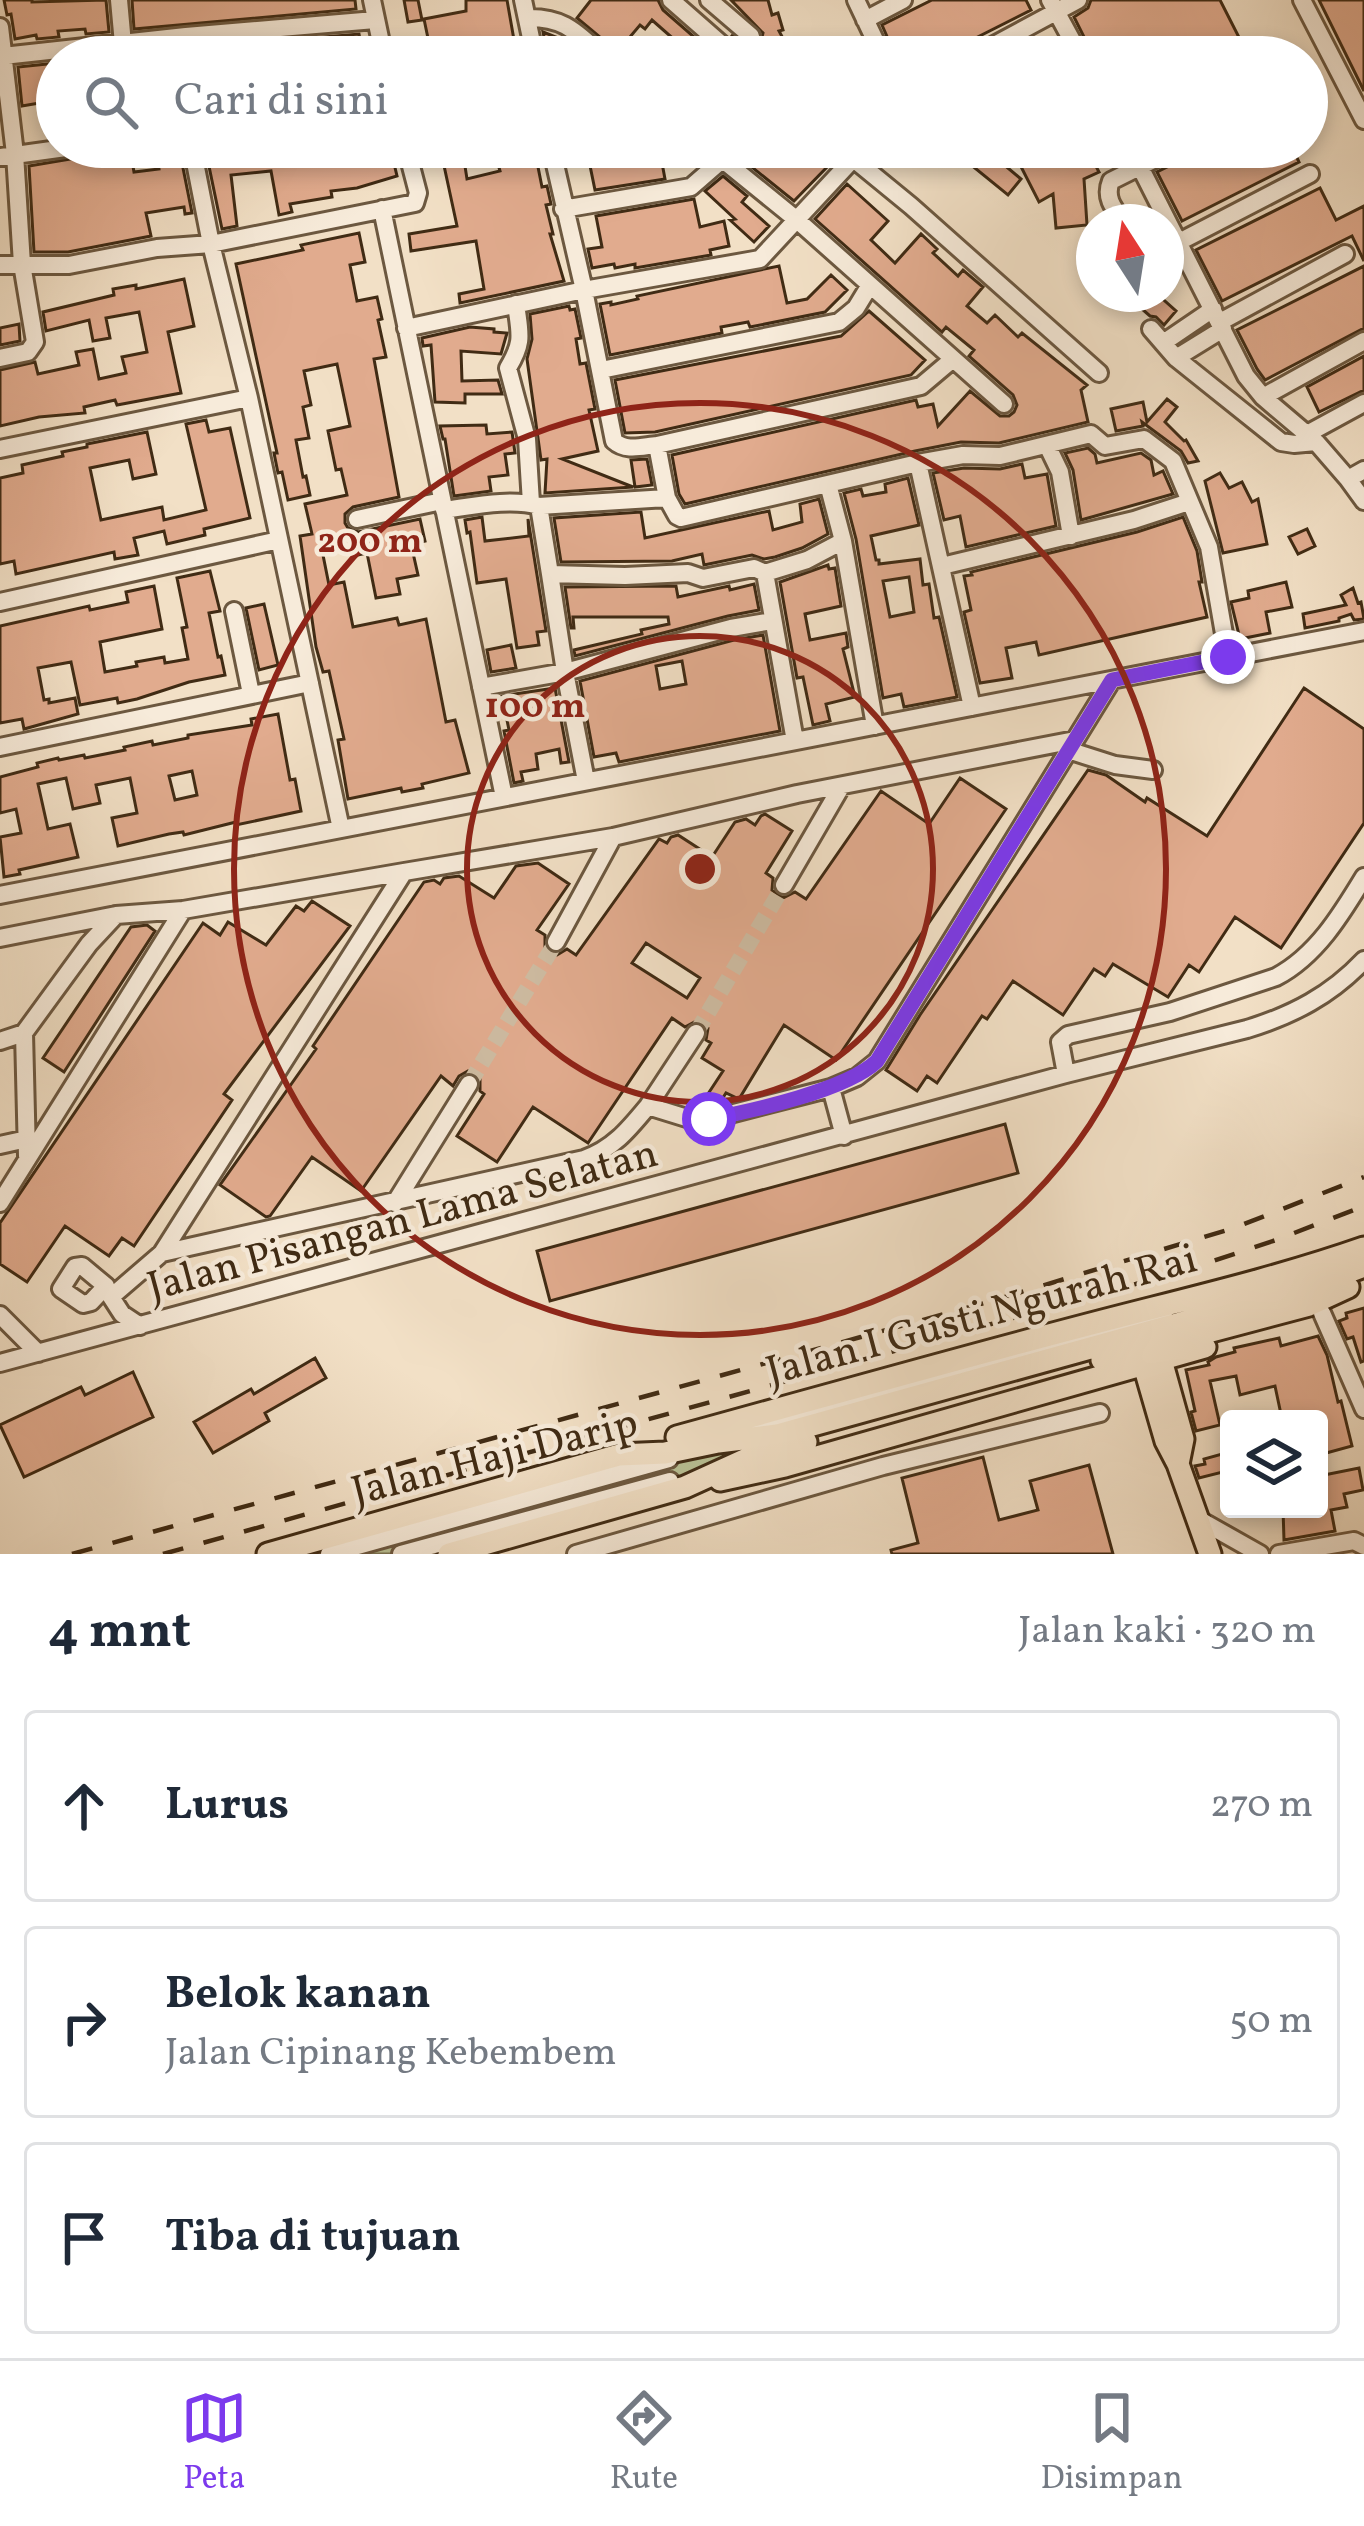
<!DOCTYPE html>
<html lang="id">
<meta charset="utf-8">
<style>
body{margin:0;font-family:Vollkorn,serif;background:#f2f2f3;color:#1f2937}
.controls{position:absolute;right:36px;bottom:36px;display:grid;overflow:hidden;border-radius:12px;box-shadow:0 6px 18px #0003}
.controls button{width:108px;height:108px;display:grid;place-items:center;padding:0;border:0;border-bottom:3px solid #e0e1e3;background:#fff;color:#1f2937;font:60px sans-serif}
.compass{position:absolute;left:1076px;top:204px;width:108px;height:108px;border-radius:50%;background:#fff;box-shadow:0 6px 18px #0003;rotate:348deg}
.stop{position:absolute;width:36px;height:36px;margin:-27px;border:9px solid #7c3aed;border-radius:50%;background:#fff}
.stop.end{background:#7c3aed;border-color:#fff;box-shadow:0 3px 12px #0008}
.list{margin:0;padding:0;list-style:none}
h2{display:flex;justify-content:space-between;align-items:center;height:156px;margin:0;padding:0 48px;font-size:51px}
h2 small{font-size:39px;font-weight:400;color:#747a83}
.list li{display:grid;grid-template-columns:78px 1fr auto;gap:36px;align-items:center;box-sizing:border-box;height:192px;margin:0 24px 24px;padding:0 24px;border:3px solid #e0e1e3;border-radius:12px}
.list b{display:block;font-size:45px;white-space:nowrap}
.list p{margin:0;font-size:39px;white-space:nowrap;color:#747a83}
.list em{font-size:39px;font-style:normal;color:#747a83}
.icon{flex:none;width:66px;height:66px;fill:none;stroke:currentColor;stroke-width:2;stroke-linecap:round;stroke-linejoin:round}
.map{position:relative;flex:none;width:1364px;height:1554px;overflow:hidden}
.search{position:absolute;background:#fff;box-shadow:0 6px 18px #0003;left:36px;right:36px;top:36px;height:132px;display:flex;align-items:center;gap:30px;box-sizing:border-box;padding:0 42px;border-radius:66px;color:#747a83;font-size:45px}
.sheet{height:804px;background:#fff}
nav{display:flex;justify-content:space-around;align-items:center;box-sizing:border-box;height:168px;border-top:3px solid #e0e1e3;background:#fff;font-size:33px;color:#747a83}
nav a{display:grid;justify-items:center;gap:6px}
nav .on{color:#7c3aed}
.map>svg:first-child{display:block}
.green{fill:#b9c296;stroke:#7c7655;stroke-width:3}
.building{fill:#e1ab8e;stroke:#402b14;stroke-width:3;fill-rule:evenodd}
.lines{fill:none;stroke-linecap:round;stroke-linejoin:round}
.minor-tunnel{stroke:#cebca2;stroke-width:16;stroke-dasharray:16 8;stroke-linecap:butt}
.minor-casing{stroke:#6c5840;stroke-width:22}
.major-casing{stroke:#402b14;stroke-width:27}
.minor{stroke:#f7ebda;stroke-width:16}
.major{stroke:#f2e0c6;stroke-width:21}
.rail{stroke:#402b14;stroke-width:4.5;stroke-dasharray:21 21;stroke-linecap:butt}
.route{stroke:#7c3aed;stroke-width:15}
.ring{fill:none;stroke:#8f2418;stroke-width:6}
.labels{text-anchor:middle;stroke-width:9;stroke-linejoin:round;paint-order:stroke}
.street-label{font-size:42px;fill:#402b14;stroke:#f7ebda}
.centre{fill:#8f2418;stroke:#f7ebda;stroke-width:6}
.ring-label{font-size:36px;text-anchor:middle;font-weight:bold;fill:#8f2418;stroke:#f7ebda;stroke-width:9;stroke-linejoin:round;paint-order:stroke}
</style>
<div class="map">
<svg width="1364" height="1554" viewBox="0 0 1364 1554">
<rect width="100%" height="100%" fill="#f2e0c6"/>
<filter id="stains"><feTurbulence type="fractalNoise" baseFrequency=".00167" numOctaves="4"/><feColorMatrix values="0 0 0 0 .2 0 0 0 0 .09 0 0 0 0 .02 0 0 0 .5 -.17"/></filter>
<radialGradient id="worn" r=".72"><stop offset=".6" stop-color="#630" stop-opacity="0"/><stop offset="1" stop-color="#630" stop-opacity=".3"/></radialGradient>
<path class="green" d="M759 1445 717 1471 402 1554H329L694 1452Z"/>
<path class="building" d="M4 0H32V2L106 0 109 32 86 34 85 29 58 31 59 37 37 39 36 35 15 39 11 14 7 15Z
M132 0H355L356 9 134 29Z
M404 0H418L422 20 408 22Z
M466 0H507L517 57H476L472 40 430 48 424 19 466 11Z
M591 0H658L663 10 717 57H694L652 20 645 29 640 25 624 44 641 57H619L613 48 577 18Z
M731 0H768L772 15 778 13 783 30 779 31 793 57H748L745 48 731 35 750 49 760 45 763 33Z
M932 0H1026L1031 10 938 57H896L882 25Z
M1091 0H1220L1249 57H1094L1074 17 1088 8Z
M1319 0H1364V91Z
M543 32 566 41 569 57H548Z
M359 34 363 57H193V48Z
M57 63V100L22 106 18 67Z
M205 147H390L397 176 357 188 331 191 332 197 290 204 292 212 279 215 271 171 231 175 237 226 222 229Z
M440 147H462L467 179 500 171 498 164 520 158 518 147H534L542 187 547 186 551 204 546 205 553 234H550L564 281 460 303 459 294 484 289 476 241 411 251 409 234 457 226Z
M564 147H601V153L614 151 617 166 644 160 641 147H659L665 179 595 190 588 156 567 160Z
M727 147H811L829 165 794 201Z
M949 147H983L1021 179 1008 195Z
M1011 147H1086L1099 172 1084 179 1087 225 1056 228 1053 194 1039 202Z
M1208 147H1292L1299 162 1182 221 1157 172Z
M179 148 192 213 185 214 184 207 146 213 151 236 68 252H34L29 166 82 157 92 159V162H120L119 151 130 149 134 172 159 169 157 150Z
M723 176 747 196 742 202 769 226 754 242 730 220 735 219 705 191Z
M847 184 888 221 871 240 895 263 921 234 937 249 933 253 958 276 963 270 983 287 967 306 987 323 995 315 1018 337 1022 333 1087 385 1081 390 1088 422 999 443 961 442 915 451 685 504 679 494 672 455 916 400 918 407 933 404 938 426 970 391 1000 416H1009L1014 412 1017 405 1013 395 969 356 974 350 946 327 942 332 815 219Z
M1320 188 1336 220 1364 206V261L1352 236 1222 301 1196 250Z
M694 199 700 227 724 221 729 246 710 250 711 255 635 268V264L615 268 614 264 592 268 588 249 602 247 596 216Z
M359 233 365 262 350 265 357 301 377 297 382 319 378 320 386 357 374 359 399 497 353 507 345 514V523L348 528 358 532 420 519 425 541 411 544 418 575 397 579 400 594 376 598 367 553 358 555 356 547 323 555 329 585 344 582 353 627 397 618 399 625 426 619 446 722 455 720 469 773 422 784 423 788 402 792 401 788 348 799 338 740 344 739 329 671 323 672 316 647 300 536 312 534 305 504 347 495 341 469 336 470 328 431 350 426 337 364 304 371 311 405 303 407 309 438 296 440 303 477 306 476 310 495 288 500 282 472 278 473 274 453H277L236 264 303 250 301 245Z
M779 266 787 303 807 299 831 275 847 290 825 312 750 327 748 322 721 327 722 333 610 355 600 304 611 302V305L638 299 637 296Z
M1364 266V328L1265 380 1257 369 1237 330Z
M184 279 194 326 168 332 181 393 117 405 115 400 84 407 85 413 39 417 0 426V370L35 362 38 374 79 365 76 352 93 349 99 379 126 373 122 357 147 352 139 312 106 318 110 338 93 341 89 320 46 331 43 312 114 295 113 289 136 285V289Z
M1125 294H1157L1176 311 1164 325 1156 317 1150 316Z
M569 306 570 310 575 309 581 338 576 339 580 364 586 363 595 409 589 410 598 451 562 459 633 487 545 493 547 459 541 460 527 359 532 339 530 314Z
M869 311 925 360 911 375 655 432 625 433 615 380 841 336Z
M19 324 20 341 0 345V328Z
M470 327 494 329V332L507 333 501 354 461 351 462 381 498 380 502 394H465V403L435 402 431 345 423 346 422 338Z
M1364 356V390L1319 412 1307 387Z
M1167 399 1177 407 1165 422 1184 441 1186 440 1198 461 1188 463 1181 451 1142 422 1143 426 1116 431 1111 409 1143 402 1147 422Z
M206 420 209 432 230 428 250 518 204 529 205 535 167 544 164 531 134 538 138 555 115 559 114 552 16 574 14 561 0 564V478L23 473 22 465 63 456 62 452 87 447V444L147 432 156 474 133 479 129 460 90 468 101 520 162 507 164 520 206 510 186 424Z
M486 425 487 434 512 432 515 453 505 454 508 475 489 477 491 491 454 496 445 439H443L440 426Z
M1088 448 1095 454 1097 463 1141 453 1151 460 1154 475 1163 471 1173 494 1081 520 1073 470 1065 453Z
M647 459 652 485 635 487 631 460Z
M1022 464 1025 478 1047 474 1056 526 966 547 960 516 944 520 933 473 964 468 1000 469Z
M1220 473 1229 488 1242 482 1252 502 1258 499 1267 544 1223 553 1205 481Z
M908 478 919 525 871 536 876 560H879V564L920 559 923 585 929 584 934 618 939 617 957 697 904 707 901 694 883 698 856 539 844 493 861 489 863 496 886 492 885 484ZM909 577 914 612 890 617 883 581Z
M819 499 828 534 802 548 775 557 764 559 752 555 704 565 702 554 672 561 561 562 554 518 641 512 645 538 769 511 773 530 802 522 800 504Z
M482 517 485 541 529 536 528 519 546 631 537 632 539 645 517 648 506 579 477 583 470 532 467 533 465 520Z
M1183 517 1197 551 1202 582H1199L1207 617 1039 655 1036 642 1006 648 1012 678 980 683 964 612 971 610 964 576 972 575 971 572 1137 532Z
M1307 529 1315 546 1298 554 1289 537Z
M828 565 829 569 835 568 841 606 805 614 810 640 846 633 848 647 843 649 855 697 826 704 830 721 813 725 803 677 797 678 780 582Z
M210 571 220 611 209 613 218 657 221 656 225 675 189 682 137 699 118 703 117 698 80 705 71 662 38 668 44 700 49 699V703L75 698 78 714 24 729 22 719 0 723V626L89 606 90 610 128 602 126 592 154 586 162 629 100 642 105 672 137 666 136 662 164 657 165 663 188 659 182 628 187 627 177 578Z
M1286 582 1292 607 1266 612 1270 633 1240 639 1231 602 1249 598 1248 591Z
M754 584 759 610 728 616 575 656 574 650 642 634 641 630 669 624 668 617H573L574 628H571L565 587 676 586 678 597 729 586 730 590Z
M1353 588 1358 603 1361 602 1364 619 1354 620 1351 614 1339 618V621L1305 628 1303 614 1346 605 1341 595Z
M264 604 278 665 259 670 246 608Z
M763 635 780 731 619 762 616 753 594 757 580 681 734 640ZM682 661 686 684 660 689 656 666Z
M511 645 516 668 491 672 487 650Z
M555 688 569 762 561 763 559 749 536 754 538 769 521 772 523 781 514 783 504 731 509 730 502 696Z
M1304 688 1364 729V823L1281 948 1235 917 1199 972 1189 965 1168 997 1113 964 1105 976 1094 969 1063 1015 1013 981 987 1019 982 1016 937 1083 927 1076 917 1091 886 1070 920 1015 1088 770 1106 775 1145 802 1147 798 1207 836Z
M278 714 290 780 295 779 301 811 236 825V822L184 835 183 832 169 834 118 846 112 818 137 813 130 778 96 785 100 803 73 809 66 778 38 784 48 829 70 824 78 857 19 870 20 874 4 877 0 837 21 833 16 809 0 813V777L38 767 37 763 58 758 59 760 84 755 85 758 125 750 124 747 152 741 153 745 188 738V735L252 725 251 719ZM192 771 197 795 175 800 169 776Z
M960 778 1006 809 836 1060 784 1025 739 1099 726 1093 719 1104 710 1105 704 1100 723 1071 702 1058 711 1043 706 1040 708 1028 698 1020 685 1027 672 1018 588 1143 533 1107 497 1162 457 1136 484 1094 480 1091V1077L468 1071 459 1076 453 1086 441 1076 361 1191 312 1157 270 1216 266 1217 220 1185 316 1049 313 1046 424 882 434 880 440 884 444 878 459 876 494 898 516 866 538 863 569 884 537 930 545 935V948L551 954 557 955 567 949 576 955 659 839 667 843 671 837 678 835 712 857 735 822 746 819 755 825 761 816 765 814 792 831 766 873 773 878 772 890 783 898 795 892 806 899 881 791 929 824ZM646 943 700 978 687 998 632 963Z
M312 901 350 926 224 1094 232 1100 134 1246 122 1238 109 1256 65 1226 27 1282 0 1264V1223L203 923 220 935 228 922 266 945 296 906 304 911Z
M147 925 155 931 64 1072 43 1058 131 927Z
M1005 1124 1018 1173 550 1301 537 1251Z
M1364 1308V1361L1361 1362 1353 1337 1347 1339 1339 1321 1347 1318 1346 1313Z
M1318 1336 1327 1355 1338 1402 1341 1401 1352 1446 1319 1455V1419H1282L1275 1386 1240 1395 1236 1376 1210 1381 1220 1425 1196 1431 1191 1412 1195 1411 1186 1370 1209 1365 1208 1362 1216 1357 1235 1352 1234 1348 1279 1338 1281 1346Z
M315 1358 326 1378 265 1413 269 1421 213 1453 194 1422 251 1389 254 1394Z
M133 1372 153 1417 24 1477 0 1425 81 1387 85 1395Z
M1222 1454 1227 1471 1199 1478 1195 1466 1205 1464 1204 1459Z
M983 1457 999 1520 1038 1510 1030 1481 1089 1465 1113 1554H892L891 1550 918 1543 902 1478Z
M1359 1468 1363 1490 1344 1494 1347 1507 1331 1510 1335 1531 1284 1540 1283 1509H1319V1476Z"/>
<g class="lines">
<path class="minor-tunnel" d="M696 1033 784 885
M469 1084 556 942"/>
<defs>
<path id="minor" d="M119 0 123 44
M372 0 384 57
M523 0 535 57
M671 0 736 57
M709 0 751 36
M856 0 883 57
M1050 0 1081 57
M1302 0 1364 120
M527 18C565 17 577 33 604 57
M865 20 903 0
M0 27 15 154 22 264 35 342 28 352 0 358
M3 56 186 36 375 20
M972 57 1078 0
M192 147 211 244 249 398 341 829
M551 147 584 290 614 441C626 452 643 446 657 445L921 386 953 359
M707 147 797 220 1004 404
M839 147 911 206 1099 373
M1130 147 1246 376 1263 397 1316 442
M0 157 73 147
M382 209 504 797
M563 209 691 187 722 160
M1124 222C1114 209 1104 198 1111 181L1179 147
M1166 245 1179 242 1310 174
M0 265H69L157 248 211 244 415 203 418 193 406 147
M516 304C520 335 524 341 508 368L527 439 531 503
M1220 322 1345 254
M406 328 584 290 760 259 853 159
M1151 329 1176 358 1281 442 1294 444 1316 442 1348 479 1364 470
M1163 343 1213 309
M1176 358 1223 329
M601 370 839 322 856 308 870 285
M1263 397 1364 341
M1307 434 1364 403
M657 445 667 498 677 516 681 518 918 463 963 455 1000 456 1091 434 1105 446 1144 439 1173 461 1209 547 1228 657
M1047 445 1060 472 1071 536
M0 449 249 398
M918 463 972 707
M1348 479 1364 501
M828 484 843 541 875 726
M539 506 550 574 625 576 688 573 703 578 754 568 765 573 807 560 843 541
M444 510C474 506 510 498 539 506L667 498
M357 519 442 501
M942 566 1134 520 1189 502
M765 573 795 741
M550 574 565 672 586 781
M0 602 279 540
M234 611 251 694
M481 687 565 672 731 628 772 621
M0 747 310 683
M1068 750 1115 765 1153 770
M404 872 613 837 797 794 1075 740
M784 885 841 787
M0 895 1364 631
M116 915 183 910 404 872 162 1253 111 1297 122 1314 140 1326
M0 938 116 915 89 944 24 1033 0 1041
M556 942 613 837
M24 1033 27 1156
M1066 1074 1060 1042 1068 1035 1170 1012 1276 977C1316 956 1341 915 1364 877
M831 1088 844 1136
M648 1106 696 1033
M0 1145 27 1139
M0 1203 183 910
M395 1203 469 1084
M162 1253 584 1159C613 1149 629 1129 648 1106L690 1119 718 1117 831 1088 857 1077 877 1061 1112 680
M106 1286 91 1302 83 1304 61 1289 75 1267 82 1266 106 1286 111 1297
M1322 1313 1364 1409
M0 1315 38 1353
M0 1363 1066 1074 1247 1029C1293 1015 1331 995 1364 960
M738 1434 840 1403 1164 1316
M1198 1519 1260 1554
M329 1554 669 1459
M401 1554 670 1481
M576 1554 883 1466 1100 1413
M1279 1554 1354 1541 1364 1546"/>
<path id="major" d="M1102 1360 1309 1305 1348 1287
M1161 1360 1183 1439 1178 1464
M1144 1365 1166 1441 1178 1464 1210 1554
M677 1437C823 1397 970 1355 1118 1317 1200 1296 1284 1276 1364 1248
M720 1480 785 1466 1205 1347
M268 1554 619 1455 665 1453 718 1442 777 1435 1303 1289 1364 1266
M449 1554 685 1487 751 1457 806 1442"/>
</defs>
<use href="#minor" class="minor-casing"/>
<use href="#major" class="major-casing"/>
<use href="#minor" class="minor"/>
<use href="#major" class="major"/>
<path class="rail" d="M72 1554 988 1302 1234 1228 1364 1177
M163 1554 1186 1270 1276 1240 1364 1206"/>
</g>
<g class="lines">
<path class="route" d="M709 1119C752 1111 847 1090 877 1061L1112 680 1228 657"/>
</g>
<g class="ring">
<circle cx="700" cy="869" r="233"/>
<circle cx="700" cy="869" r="466"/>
</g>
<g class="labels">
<g class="street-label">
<text transform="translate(402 1218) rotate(-15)" y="15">Jalan Pisangan Lama Selatan</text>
<text transform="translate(981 1313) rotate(-15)" y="15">Jalan I Gusti Ngurah Rai</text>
<text transform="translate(494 1455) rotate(-14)" y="15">Jalan Haji Darip</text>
</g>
</g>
<circle cx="700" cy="869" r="18" class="centre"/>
<g class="ring-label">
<text x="370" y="552">200 m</text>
<text x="535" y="717">100 m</text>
</g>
<rect width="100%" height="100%" filter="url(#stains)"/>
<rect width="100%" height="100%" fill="url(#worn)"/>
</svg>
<div class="controls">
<button><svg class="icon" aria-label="layers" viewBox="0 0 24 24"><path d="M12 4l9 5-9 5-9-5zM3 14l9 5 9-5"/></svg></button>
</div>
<svg class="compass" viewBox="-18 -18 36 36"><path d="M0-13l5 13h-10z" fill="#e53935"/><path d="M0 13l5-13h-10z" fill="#747a83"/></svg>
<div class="stop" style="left:709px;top:1119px"></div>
<div class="stop end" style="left:1228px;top:657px"></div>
<div class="search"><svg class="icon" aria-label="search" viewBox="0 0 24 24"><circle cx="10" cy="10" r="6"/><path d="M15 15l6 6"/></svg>Cari di sini</div>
</div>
<section class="sheet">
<h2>4 mnt<small>Jalan kaki · 320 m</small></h2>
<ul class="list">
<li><svg class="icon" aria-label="ahead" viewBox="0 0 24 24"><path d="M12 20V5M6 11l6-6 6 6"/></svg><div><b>Lurus</b></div><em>270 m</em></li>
<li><svg class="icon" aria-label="right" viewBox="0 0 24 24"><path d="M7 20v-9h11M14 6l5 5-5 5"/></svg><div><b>Belok kanan</b><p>Jalan Cipinang Kebembem</p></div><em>50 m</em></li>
<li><svg class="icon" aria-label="arrive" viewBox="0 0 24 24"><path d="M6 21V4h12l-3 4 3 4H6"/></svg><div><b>Tiba di tujuan</b></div></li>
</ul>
</section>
<nav>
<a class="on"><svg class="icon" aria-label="map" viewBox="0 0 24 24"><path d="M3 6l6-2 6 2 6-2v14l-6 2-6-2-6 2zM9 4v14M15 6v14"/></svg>Peta</a>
<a><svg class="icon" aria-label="directions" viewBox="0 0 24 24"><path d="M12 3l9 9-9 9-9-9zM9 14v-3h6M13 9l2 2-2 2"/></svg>Rute</a>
<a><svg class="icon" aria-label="saved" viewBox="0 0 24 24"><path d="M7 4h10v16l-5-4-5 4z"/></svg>Disimpan</a>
</nav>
